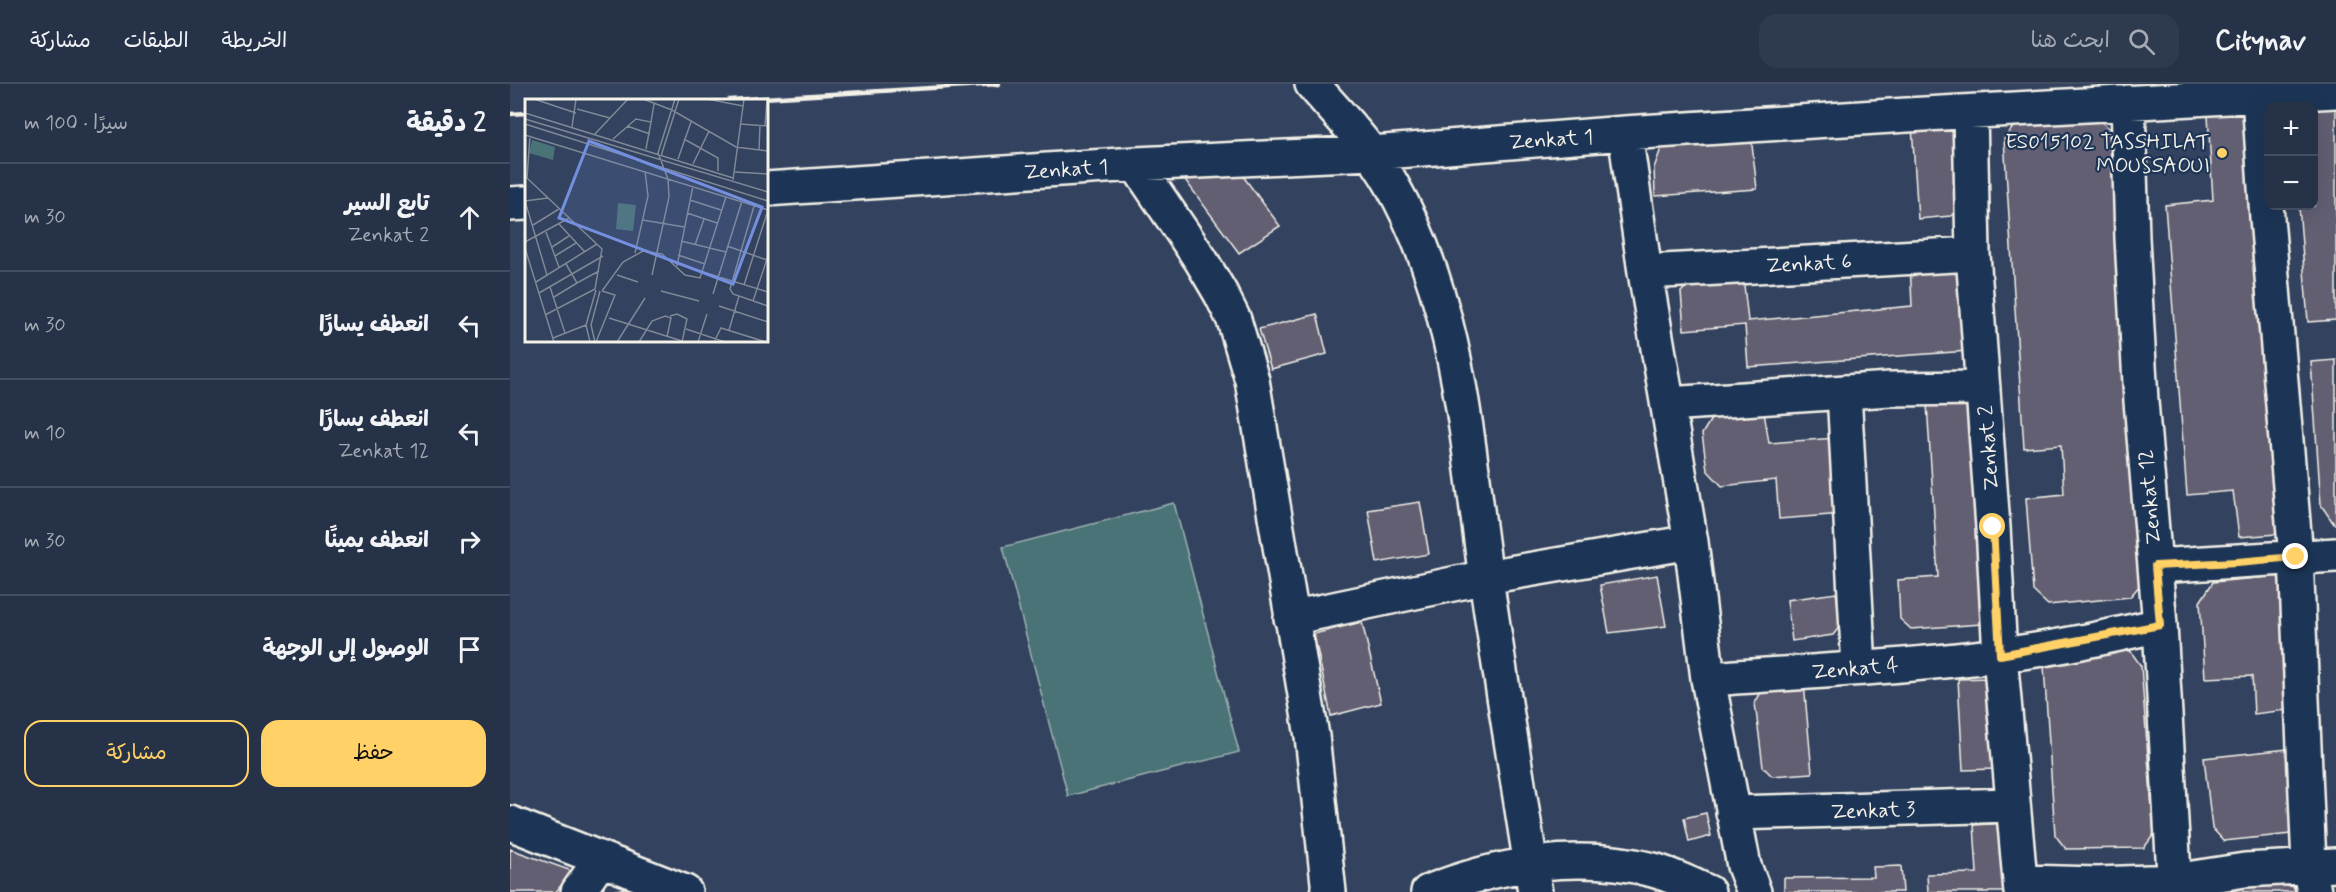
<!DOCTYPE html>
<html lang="ar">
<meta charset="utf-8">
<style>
body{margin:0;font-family:Mynerve,"Playpen Sans Arabic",sans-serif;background:#2e3a4e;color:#f1f3f6;direction:rtl}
.controls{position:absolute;right:18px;top:18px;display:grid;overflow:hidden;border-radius:12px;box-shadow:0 6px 24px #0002}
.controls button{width:54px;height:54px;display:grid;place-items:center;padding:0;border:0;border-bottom:2px solid #424d60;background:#263247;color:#f1f3f6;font:30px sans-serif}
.stop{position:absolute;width:18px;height:18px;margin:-14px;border:4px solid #ffd166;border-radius:50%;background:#fff}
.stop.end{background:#ffd166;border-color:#fff;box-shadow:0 2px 6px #0008}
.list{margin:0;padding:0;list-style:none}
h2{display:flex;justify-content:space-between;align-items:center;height:78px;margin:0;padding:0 24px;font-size:26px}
h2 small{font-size:20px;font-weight:400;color:#a4aab4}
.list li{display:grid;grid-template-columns:39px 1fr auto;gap:18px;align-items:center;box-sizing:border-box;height:108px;padding:0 24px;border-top:2px solid #424d60}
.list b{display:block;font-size:22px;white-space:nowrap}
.list p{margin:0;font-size:20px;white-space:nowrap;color:#a4aab4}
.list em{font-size:20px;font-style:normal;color:#a4aab4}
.actions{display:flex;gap:12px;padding:18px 24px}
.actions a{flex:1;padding:14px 0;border:2px solid #ffd166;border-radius:18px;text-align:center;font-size:21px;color:#ffd166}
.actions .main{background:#ffd166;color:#111}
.icon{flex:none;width:33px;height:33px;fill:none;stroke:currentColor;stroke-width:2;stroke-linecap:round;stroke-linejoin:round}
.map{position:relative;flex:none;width:1826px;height:808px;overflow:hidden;direction:ltr}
header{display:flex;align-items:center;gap:36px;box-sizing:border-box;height:84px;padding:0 30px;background:#263247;border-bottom:2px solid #424d60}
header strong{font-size:28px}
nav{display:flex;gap:33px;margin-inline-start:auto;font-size:21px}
.search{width:420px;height:54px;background:#2e3a4e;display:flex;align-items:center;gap:15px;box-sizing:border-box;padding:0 21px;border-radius:18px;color:#a4aab4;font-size:22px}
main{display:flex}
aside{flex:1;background:#263247}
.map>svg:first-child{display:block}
.green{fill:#4a7377;stroke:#9fb2b0;stroke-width:1.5}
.building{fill:#645f73;stroke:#f4f1e8;stroke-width:1.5}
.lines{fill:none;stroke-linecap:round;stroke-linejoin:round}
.minor-casing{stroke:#f4f1e8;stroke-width:38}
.minor{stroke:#1d3557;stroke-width:33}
.rail{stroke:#f4f1e8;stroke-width:4.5}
.route{stroke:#ffd166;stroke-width:8}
.poi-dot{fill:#ffd166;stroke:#1d3557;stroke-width:2}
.labels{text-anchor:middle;stroke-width:4.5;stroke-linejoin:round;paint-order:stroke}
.street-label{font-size:21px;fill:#f4f1e8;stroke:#1d3557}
.poi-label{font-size:21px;fill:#f4f1e8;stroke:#1d3557;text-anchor:end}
.inset-road{fill:none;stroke:#808896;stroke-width:1.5}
.view{fill:#738fde;fill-opacity:0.15;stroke:#738fde;stroke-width:3}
.inset-edge{fill:none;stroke:#f4f1e8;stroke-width:3}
</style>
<header>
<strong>Citynav</strong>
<div class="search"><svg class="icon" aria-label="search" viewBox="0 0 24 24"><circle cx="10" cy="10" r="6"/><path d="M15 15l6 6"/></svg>ابحث هنا</div>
<nav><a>الخريطة</a><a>الطبقات</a><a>مشاركة</a></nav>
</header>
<main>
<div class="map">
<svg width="1826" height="808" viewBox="0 0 1826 808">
<rect width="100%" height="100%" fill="#32425f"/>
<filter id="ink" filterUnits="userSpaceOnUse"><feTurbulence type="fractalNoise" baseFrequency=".0167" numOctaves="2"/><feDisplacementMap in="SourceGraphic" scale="12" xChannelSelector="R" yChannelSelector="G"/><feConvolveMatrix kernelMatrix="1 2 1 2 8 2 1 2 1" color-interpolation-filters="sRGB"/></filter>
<g filter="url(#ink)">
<path class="green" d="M664 419 729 668 558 712 493 463Z"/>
<path class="building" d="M1826 23V236L1798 238 1789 122H1804V25Z
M1734 27 1775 434 1767 450 1729 453 1723 407 1677 411 1655 121 1703 116 1698 32Z
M1583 32 1599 44 1630 501 1620 513 1538 521 1523 507 1516 414 1554 410 1551 361 1514 364 1494 55 1507 38Z
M1446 40 1453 120 1441 132 1408 135 1402 42Z
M1241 52 1247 105 1145 112 1144 84 1153 59Z
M727 84 770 142 729 169 670 89Z
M1448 179 1458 267 1238 283 1235 241 1174 246 1171 208 1182 197 1233 192 1238 237 1402 222 1400 180Z
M807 230 817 270 761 285 749 245Z
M1826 276V440H1824L1811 421 1801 278Z
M1464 319 1472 540 1401 545 1390 535 1388 496 1428 493 1417 320Z
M1253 322 1259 359 1326 354 1333 430 1269 435 1266 396 1212 402 1197 386 1192 350 1204 330Z
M910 418 919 470 867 479 858 426Z
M1147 491 1156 542 1099 549 1090 501Z
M1769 492 1781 511 1786 625 1744 630 1742 592 1695 594 1690 518 1703 498Z
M1326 509 1331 541 1323 551 1282 557 1277 516Z
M852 538 871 619 821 632 804 550Z
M1619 565 1631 582 1644 750 1634 764 1556 765 1545 751 1534 582 1544 568Z
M1478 594 1485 685 1453 686 1448 595Z
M1294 599 1302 689 1262 692 1253 683 1245 619 1254 603Z
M1787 664 1789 736 1781 750 1714 757 1702 744 1694 674Z
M1196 729 1201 752 1179 758 1174 734Z
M1496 739 1507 808H1418L1417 790 1467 789 1464 741Z
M0 765 62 787 46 808H0Z
M1391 782 1393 808H1274V794L1364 793 1363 783Z
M1777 793 1786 808H1714L1722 799Z
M129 801 145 808H101L102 807Z"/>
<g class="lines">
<defs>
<path id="minor" d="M802 0C830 32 860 62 881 99 950 219 957 360 976 494 991 599 1009 703 1025 808
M1749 12 1757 134 1786 473 1799 781 1804 808
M1618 18 1622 154 1631 317 1650 541 1665 808
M1460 28 1463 170 1483 443 1490 571 1511 808
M1115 49 1135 188 1181 458 1198 595 1234 782 1244 808
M626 80 691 176 711 210 724 236 742 296 802 652 819 808
M256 105 626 80 862 69 1115 49 1397 31 1826 7
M0 120 16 119
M1135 188 1463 170
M1334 308 1349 584
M1158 320 1380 305 1473 304
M1645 482 1826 471
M781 534 976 493 1181 458
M1198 595C1295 588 1393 583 1489 571 1543 565 1597 553 1650 541
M1223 729 1502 721
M0 739 175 808
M1511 798 1587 800 1664 797 1735 786 1826 781
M68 808 91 775
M918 808C987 780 1069 767 1143 786 1161 791 1180 800 1198 808"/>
</defs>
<use href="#minor" class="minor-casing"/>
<use href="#minor" class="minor"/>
<path class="rail" d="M219 16 489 0
M0 30 16 29"/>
</g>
</g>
<g class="lines" filter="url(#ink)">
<path class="route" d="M1483 443 1490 571 1650 541 1645 482 1727 478 1786 473"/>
</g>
<circle class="poi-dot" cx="1712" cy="69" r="6"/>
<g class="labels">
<g class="street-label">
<text transform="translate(1041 55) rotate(-4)" y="7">Zenkat 1</text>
<text transform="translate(556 85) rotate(-4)" y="7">Zenkat 1</text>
<text transform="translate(1299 179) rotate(-3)" y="7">Zenkat 6</text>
<text transform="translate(1478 364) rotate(-94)" y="7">Zenkat 2</text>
<text transform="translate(1639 413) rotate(-95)" y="7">Zenkat 12</text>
<text transform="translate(1345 584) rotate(-5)" y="7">Zenkat 4</text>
<text transform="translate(1363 726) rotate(-2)" y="7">Zenkat 3</text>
</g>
<g class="poi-label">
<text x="1700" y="64">ES015102 TASSHILAT<tspan x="1700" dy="24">MOUSSAOUI</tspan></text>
</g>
</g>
<g transform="translate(15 15)">
<rect width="243" height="243" fill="#32425f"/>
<path d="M7 41 30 48 28 61 4 54ZM93 104 111 106 108 132 91 130Z" fill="#4a7377"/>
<path class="inset-road" d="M9 0 51 14M118 0 147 11 211 48 243 52M182 0 218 7M52 10 85 19M0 14 208 79M0 20 243 93M126 23 129 5M0 25 243 102M215 25 243 27M102 27 125 35M240 27 242 0M47 28 51 0M0 36 243 111M69 36 103 0M5 37 2 79 77 150 70 190M88 40 111 20 126 23 121 50M159 40 193 59V72M234 51 235 26M136 57 154 0M153 60 166 23M168 65 184 32M210 73 243 75M208 81 219 0M165 101 196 111M229 107 205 190 208 195 243 207M162 114 192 124M118 121 159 128M34 125 60 153M8 126 34 110M21 133 34 168M156 142 201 153M0 143 44 119M170 146 179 120M202 147 242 161M27 148 44 137M0 149 29 243M110 154 123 97 120 72M153 156 180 165M30 157 51 144M41 165 52 184 74 172M152 167 168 87M178 173 243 193M22 176 0 102 23 99M92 176 113 183M127 176 144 98 143 80 133 54 150 0M11 183 72 145M219 186 243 111M25 188 40 234M77 192 98 163 118 152 137 155 160 176 175 179 201 98M136 192 174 202M14 194 78 157M188 195 217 102M29 198 52 184M228 202 243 157M194 207 243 223M20 216 70 190M145 217 152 215 162 220 157 243M84 219 157 242M161 230 200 243M204 231 214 197M28 239 61 226M65 243 61 226 71 191M70 243 66 226 75 192M71 243 90 196 77 192M92 243 120 199M114 243 127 222 140 217 146 219 142 238M173 243 182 215M189 243 196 229 241 243"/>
<path class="view" d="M64 42 237 108 208 185 34 119Z"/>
<rect width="243" height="243" class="inset-edge"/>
</g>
</svg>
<div class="controls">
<button>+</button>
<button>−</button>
</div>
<div class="stop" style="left:1483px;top:443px"></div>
<div class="stop end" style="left:1786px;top:473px"></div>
</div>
<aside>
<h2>2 دقيقة<small>سيرًا · 100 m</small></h2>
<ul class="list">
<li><svg class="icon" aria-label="ahead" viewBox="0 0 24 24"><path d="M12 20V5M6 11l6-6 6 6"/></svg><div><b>تابع السير</b><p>Zenkat 2</p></div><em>30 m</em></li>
<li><svg class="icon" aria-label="left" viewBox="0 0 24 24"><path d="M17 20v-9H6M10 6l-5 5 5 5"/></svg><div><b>انعطف يسارًا</b></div><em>30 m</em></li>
<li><svg class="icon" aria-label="left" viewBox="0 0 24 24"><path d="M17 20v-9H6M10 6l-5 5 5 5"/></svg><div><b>انعطف يسارًا</b><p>Zenkat 12</p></div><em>10 m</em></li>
<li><svg class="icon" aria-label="right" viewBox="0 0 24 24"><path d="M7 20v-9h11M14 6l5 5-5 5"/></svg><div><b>انعطف يمينًا</b></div><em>30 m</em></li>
<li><svg class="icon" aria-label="arrive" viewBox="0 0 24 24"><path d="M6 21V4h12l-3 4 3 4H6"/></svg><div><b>الوصول إلى الوجهة</b></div></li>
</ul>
<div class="actions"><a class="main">حفظ</a><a>مشاركة</a></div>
</aside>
</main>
